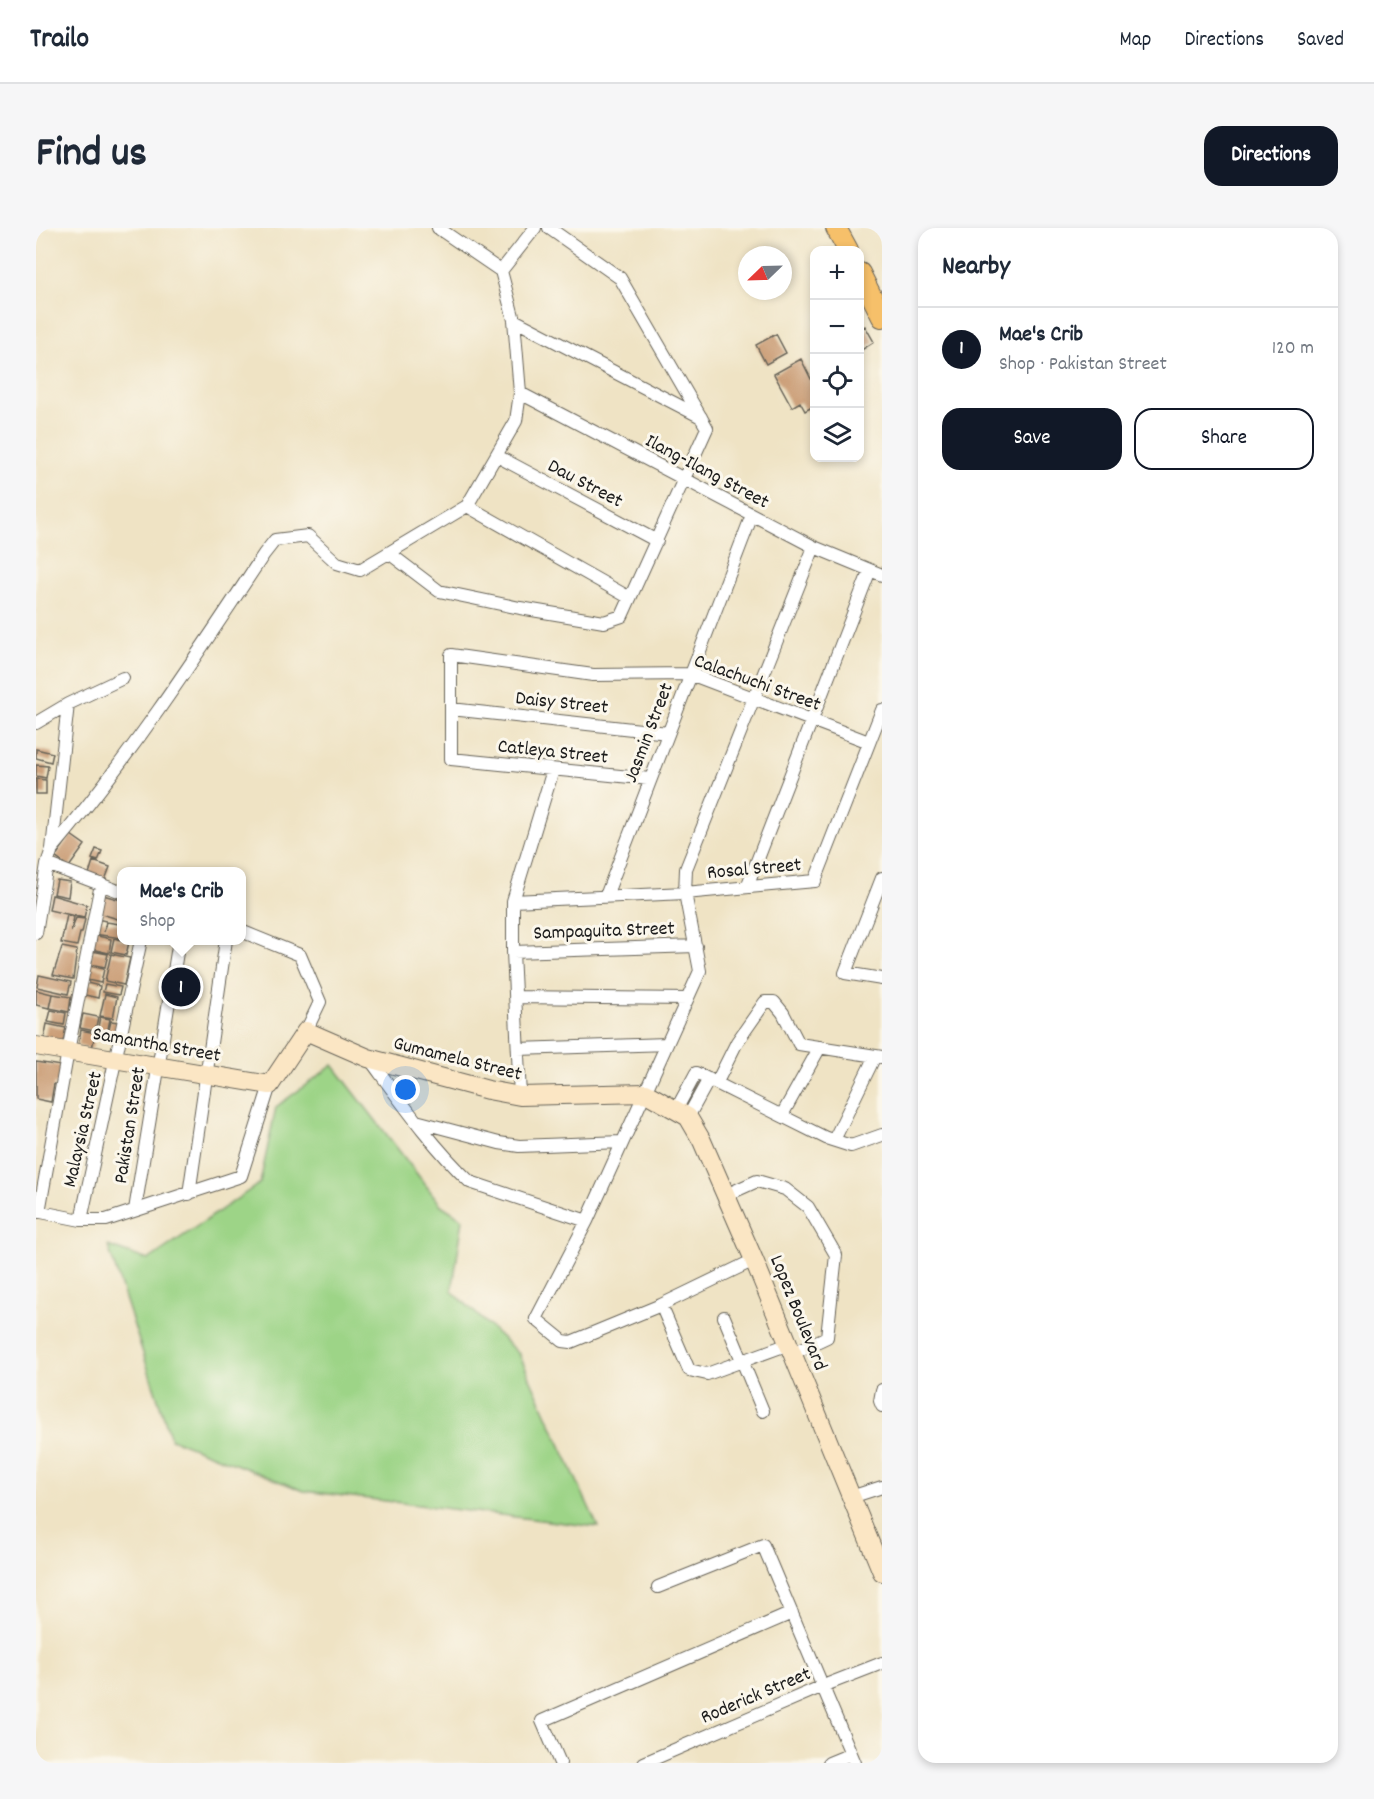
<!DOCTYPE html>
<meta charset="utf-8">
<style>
body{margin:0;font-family:Dekko,sans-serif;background:#f6f6f7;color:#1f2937}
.controls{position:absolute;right:18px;top:18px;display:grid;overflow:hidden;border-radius:12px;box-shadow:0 3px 9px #0003}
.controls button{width:54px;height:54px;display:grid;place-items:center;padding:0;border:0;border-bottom:2px solid #e0e1e3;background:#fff;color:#1f2937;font:30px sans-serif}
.compass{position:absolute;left:702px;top:18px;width:54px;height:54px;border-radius:50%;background:#fff;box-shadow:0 3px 9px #0003;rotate:247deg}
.you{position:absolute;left:370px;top:862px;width:21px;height:21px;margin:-15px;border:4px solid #fff;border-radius:50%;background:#1a73e8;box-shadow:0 0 0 9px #1a73e833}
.badge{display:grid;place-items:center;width:39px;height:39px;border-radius:50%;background:#111827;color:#fff;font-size:20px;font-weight:700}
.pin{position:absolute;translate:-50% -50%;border:3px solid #fff;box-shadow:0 2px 6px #0006}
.popup{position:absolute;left:81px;top:639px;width:129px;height:78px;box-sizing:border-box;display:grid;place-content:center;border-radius:12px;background:#fff;filter:drop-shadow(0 2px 4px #0005);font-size:20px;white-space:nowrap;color:#747a83}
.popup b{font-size:22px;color:#1f2937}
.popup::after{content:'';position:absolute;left:50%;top:100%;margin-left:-12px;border:12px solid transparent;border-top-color:#fff}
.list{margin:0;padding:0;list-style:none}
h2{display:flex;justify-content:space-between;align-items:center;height:78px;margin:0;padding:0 24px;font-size:26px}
h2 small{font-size:20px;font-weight:400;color:#747a83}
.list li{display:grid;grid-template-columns:39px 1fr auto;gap:18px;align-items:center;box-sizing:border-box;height:84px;padding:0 24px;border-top:2px solid #e0e1e3}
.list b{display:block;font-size:22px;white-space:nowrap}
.list p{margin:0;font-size:20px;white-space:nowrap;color:#747a83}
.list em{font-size:20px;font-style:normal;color:#747a83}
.actions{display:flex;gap:12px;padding:18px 24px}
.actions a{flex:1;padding:14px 0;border:2px solid #111827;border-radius:18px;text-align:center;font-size:21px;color:#111827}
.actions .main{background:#111827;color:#fff}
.icon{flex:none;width:33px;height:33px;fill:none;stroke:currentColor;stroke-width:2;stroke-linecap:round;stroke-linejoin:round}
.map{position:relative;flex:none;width:846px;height:1535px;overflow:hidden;border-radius:18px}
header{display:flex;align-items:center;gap:36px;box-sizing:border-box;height:84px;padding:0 30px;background:#fff;border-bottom:2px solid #e0e1e3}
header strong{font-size:28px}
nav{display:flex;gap:33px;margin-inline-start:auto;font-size:21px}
.intro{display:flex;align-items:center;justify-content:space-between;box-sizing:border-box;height:144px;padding:0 36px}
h1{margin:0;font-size:42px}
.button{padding:15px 27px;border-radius:18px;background:#111827;color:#fff;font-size:21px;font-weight:700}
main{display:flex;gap:36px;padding:0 36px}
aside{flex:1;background:#fff;border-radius:18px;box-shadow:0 3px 9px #0003}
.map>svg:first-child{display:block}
.green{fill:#9dd487;stroke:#5c7852;stroke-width:1.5}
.building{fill:#cb9e77}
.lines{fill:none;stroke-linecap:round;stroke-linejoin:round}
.street-casing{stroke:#666257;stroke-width:14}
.secondary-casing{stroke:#666257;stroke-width:20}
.primary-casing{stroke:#666257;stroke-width:22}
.street{stroke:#fff;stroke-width:12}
.secondary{stroke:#fbe6c4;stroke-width:18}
.primary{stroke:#f6c06b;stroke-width:20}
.labels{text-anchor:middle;stroke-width:6;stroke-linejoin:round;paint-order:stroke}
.street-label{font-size:20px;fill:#1c1c1c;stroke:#fbf7ec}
</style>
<header>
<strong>Trailo</strong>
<nav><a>Map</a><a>Directions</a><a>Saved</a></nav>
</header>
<div class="intro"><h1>Find us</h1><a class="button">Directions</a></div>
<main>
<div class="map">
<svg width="846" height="1535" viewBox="0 0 846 1535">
<rect width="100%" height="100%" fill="#fbf7ec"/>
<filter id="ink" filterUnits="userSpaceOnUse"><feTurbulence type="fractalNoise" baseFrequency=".0167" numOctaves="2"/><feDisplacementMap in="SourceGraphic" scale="12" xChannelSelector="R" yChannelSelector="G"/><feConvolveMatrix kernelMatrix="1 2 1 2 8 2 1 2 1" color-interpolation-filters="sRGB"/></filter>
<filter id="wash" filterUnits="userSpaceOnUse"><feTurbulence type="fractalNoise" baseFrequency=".008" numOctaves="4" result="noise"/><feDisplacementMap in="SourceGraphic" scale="24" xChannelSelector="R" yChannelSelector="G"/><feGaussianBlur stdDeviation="1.35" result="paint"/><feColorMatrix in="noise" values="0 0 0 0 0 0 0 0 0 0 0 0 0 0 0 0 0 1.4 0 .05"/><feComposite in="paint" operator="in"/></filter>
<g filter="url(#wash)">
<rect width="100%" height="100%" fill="#efe3c4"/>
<path class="green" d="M297 837 405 977 427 991 416 1063 483 1126 562 1299 268 1263 135 1211 72 1018 112 1032 224 955 240 879Z"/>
<g id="blocks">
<path class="building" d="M829 98 838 114 824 123V101Z
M740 106 750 125 730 136 720 117Z
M765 131 778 157V178L769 183 764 174 756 179 738 146Z
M0 521 17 525 15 534 0 530Z
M0 537 12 538 10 550 0 548Z
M0 551 10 552V566H0Z
M35 607 49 617 33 639 19 629Z
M60 621 66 623 62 633 56 631Z
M57 633 74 639 69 652 53 646Z
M21 652 34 654 32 669 18 666Z
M16 667 51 677 48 690 13 682Z
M67 667 85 672V692L62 685Z
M31 687 38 689 35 704 40 690 49 691 46 705H44L41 718 25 715Z
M61 691 70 693 68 704 71 694 83 696 85 698V710L58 706Z
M57 707 75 711 73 725 55 721Z
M78 710 93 714 90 727 75 724Z
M26 719 41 722 37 751 17 747Z
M56 723 72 726 69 739 54 736Z
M75 726 94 730 88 757 69 753Z
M54 738 68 741 65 755 51 752Z
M3 747 35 754 32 766 1 759Z
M51 755 64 758 62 770 49 767Z
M69 756 85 759 83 767 67 764Z
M0 762 16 766 13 780 0 777Z
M17 766 35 769 33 784 14 780Z
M69 766 81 769 77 790 64 788Z
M15 782 30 785 28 797 12 794Z
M47 786 62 789 59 803 44 800Z
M64 789 74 791 71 806 61 804Z
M75 793 82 794 79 807 72 806Z
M11 796 30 800 27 814 8 811Z
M45 802 59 805 56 821 42 818Z
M0 834 25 838 22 857 18 856 15 874 0 871Z"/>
</g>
</g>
<g filter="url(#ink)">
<use href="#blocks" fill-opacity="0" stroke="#666257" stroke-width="1.5"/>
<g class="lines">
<defs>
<path id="street" d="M465 43 499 0
M478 92 665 189
M484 165 778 319 846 347
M461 228 621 313
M431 278 594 370
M353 325 403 363 484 380 568 394 586 388 671 200 584 50 513 0
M415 481 632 505
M0 495 32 476 87 450
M614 551 415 531V427L557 447 654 446 833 514
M16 621C94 529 161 427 228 326L239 312 272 308 301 335 324 342 431 278 480 193 484 165 478 92 465 43 402 0
M11 636 85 664
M846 650 809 745 846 751
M711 659 834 342
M570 668 716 287
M477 673 649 665 779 653 846 482
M205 703 264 727 284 774 270 803
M0 705 11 636 16 621 32 476
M477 724 660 718
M479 769 651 771
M482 821 631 816
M333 830C364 872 395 917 434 954L551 993
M681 854 701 814 729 774H738L747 785 763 816 846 829
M484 868 477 724V673L517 542
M640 882 660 845 790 910 815 918 846 907
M746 887 784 819
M652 889 673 851
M380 893 463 915 483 918 586 914
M798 912 839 828
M153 966 190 712
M690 967 721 953 749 961 772 979 800 1027 791 1109 757 1125
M99 982 143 712
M0 983 45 992H70L205 948 234 857
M3 984 32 823 65 656
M45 992 105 712
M718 1032 625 1077 535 1114 527 1113 500 1091 551 993 664 743 649 665 650 641 778 319
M625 1077 653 1142 671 1146 753 1116
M688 1089 727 1183
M846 1162 844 1173 846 1178
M815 1269 846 1259
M622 1359 727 1317 819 1535
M524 1535 506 1493 756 1385
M608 1535 787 1458 846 1435
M793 1535 815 1526"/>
<path id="secondary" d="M0 818 234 857 270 803 332 830 452 862 484 868 610 865 652 889 666 913 718 1032 846 1344"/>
<path id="primary" d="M800 0 812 22
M824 45 846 89"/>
</defs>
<use href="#street" class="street-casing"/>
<use href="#secondary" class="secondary-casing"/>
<use href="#primary" class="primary-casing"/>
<use href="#street" class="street"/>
<use href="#secondary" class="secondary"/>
<use href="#primary" class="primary"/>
</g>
</g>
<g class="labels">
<g class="street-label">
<text transform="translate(672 242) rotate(28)" y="7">Ilang-Ilang Street</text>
<text transform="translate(550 254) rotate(28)" y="7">Dau Street</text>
<text transform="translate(722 453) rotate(20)" y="7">Calachuchi Street</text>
<text transform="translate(526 473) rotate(6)" y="7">Daisy Street</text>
<text transform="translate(611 504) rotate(-69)" y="7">Jasmin Street</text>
<text transform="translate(517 522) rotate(6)" y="7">Catleya Street</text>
<text transform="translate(718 639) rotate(-5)" y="7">Rosal Street</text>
<text transform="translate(568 701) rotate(-2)" y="7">Sampaguita Street</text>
<text transform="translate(121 815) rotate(10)" y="7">Samantha Street</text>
<text transform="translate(422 829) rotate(14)" y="7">Gumamela Street</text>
<text transform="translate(92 897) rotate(-81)" y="7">Pakistan Street</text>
<text transform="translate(45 901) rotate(-77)" y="7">Malaysia Street</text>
<text transform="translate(764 1084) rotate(68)" y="7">Lopez Boulevard</text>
<text transform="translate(719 1466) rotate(-23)" y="7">Roderick Street</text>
</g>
</g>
</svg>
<div class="controls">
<button>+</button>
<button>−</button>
<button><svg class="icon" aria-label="locate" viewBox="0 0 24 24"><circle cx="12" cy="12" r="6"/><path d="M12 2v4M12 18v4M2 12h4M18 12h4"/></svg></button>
<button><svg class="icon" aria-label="layers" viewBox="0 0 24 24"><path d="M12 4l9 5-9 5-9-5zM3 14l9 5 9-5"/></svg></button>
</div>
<svg class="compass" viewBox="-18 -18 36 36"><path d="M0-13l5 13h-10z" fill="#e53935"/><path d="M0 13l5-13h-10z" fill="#747a83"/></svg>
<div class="you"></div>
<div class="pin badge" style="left:145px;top:759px">1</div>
<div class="popup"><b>Mae's Crib</b>Shop</div>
</div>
<aside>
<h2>Nearby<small></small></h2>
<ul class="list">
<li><span class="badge">1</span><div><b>Mae's Crib</b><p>Shop · Pakistan Street</p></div><em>120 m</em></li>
</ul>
<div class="actions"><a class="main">Save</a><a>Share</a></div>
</aside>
</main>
